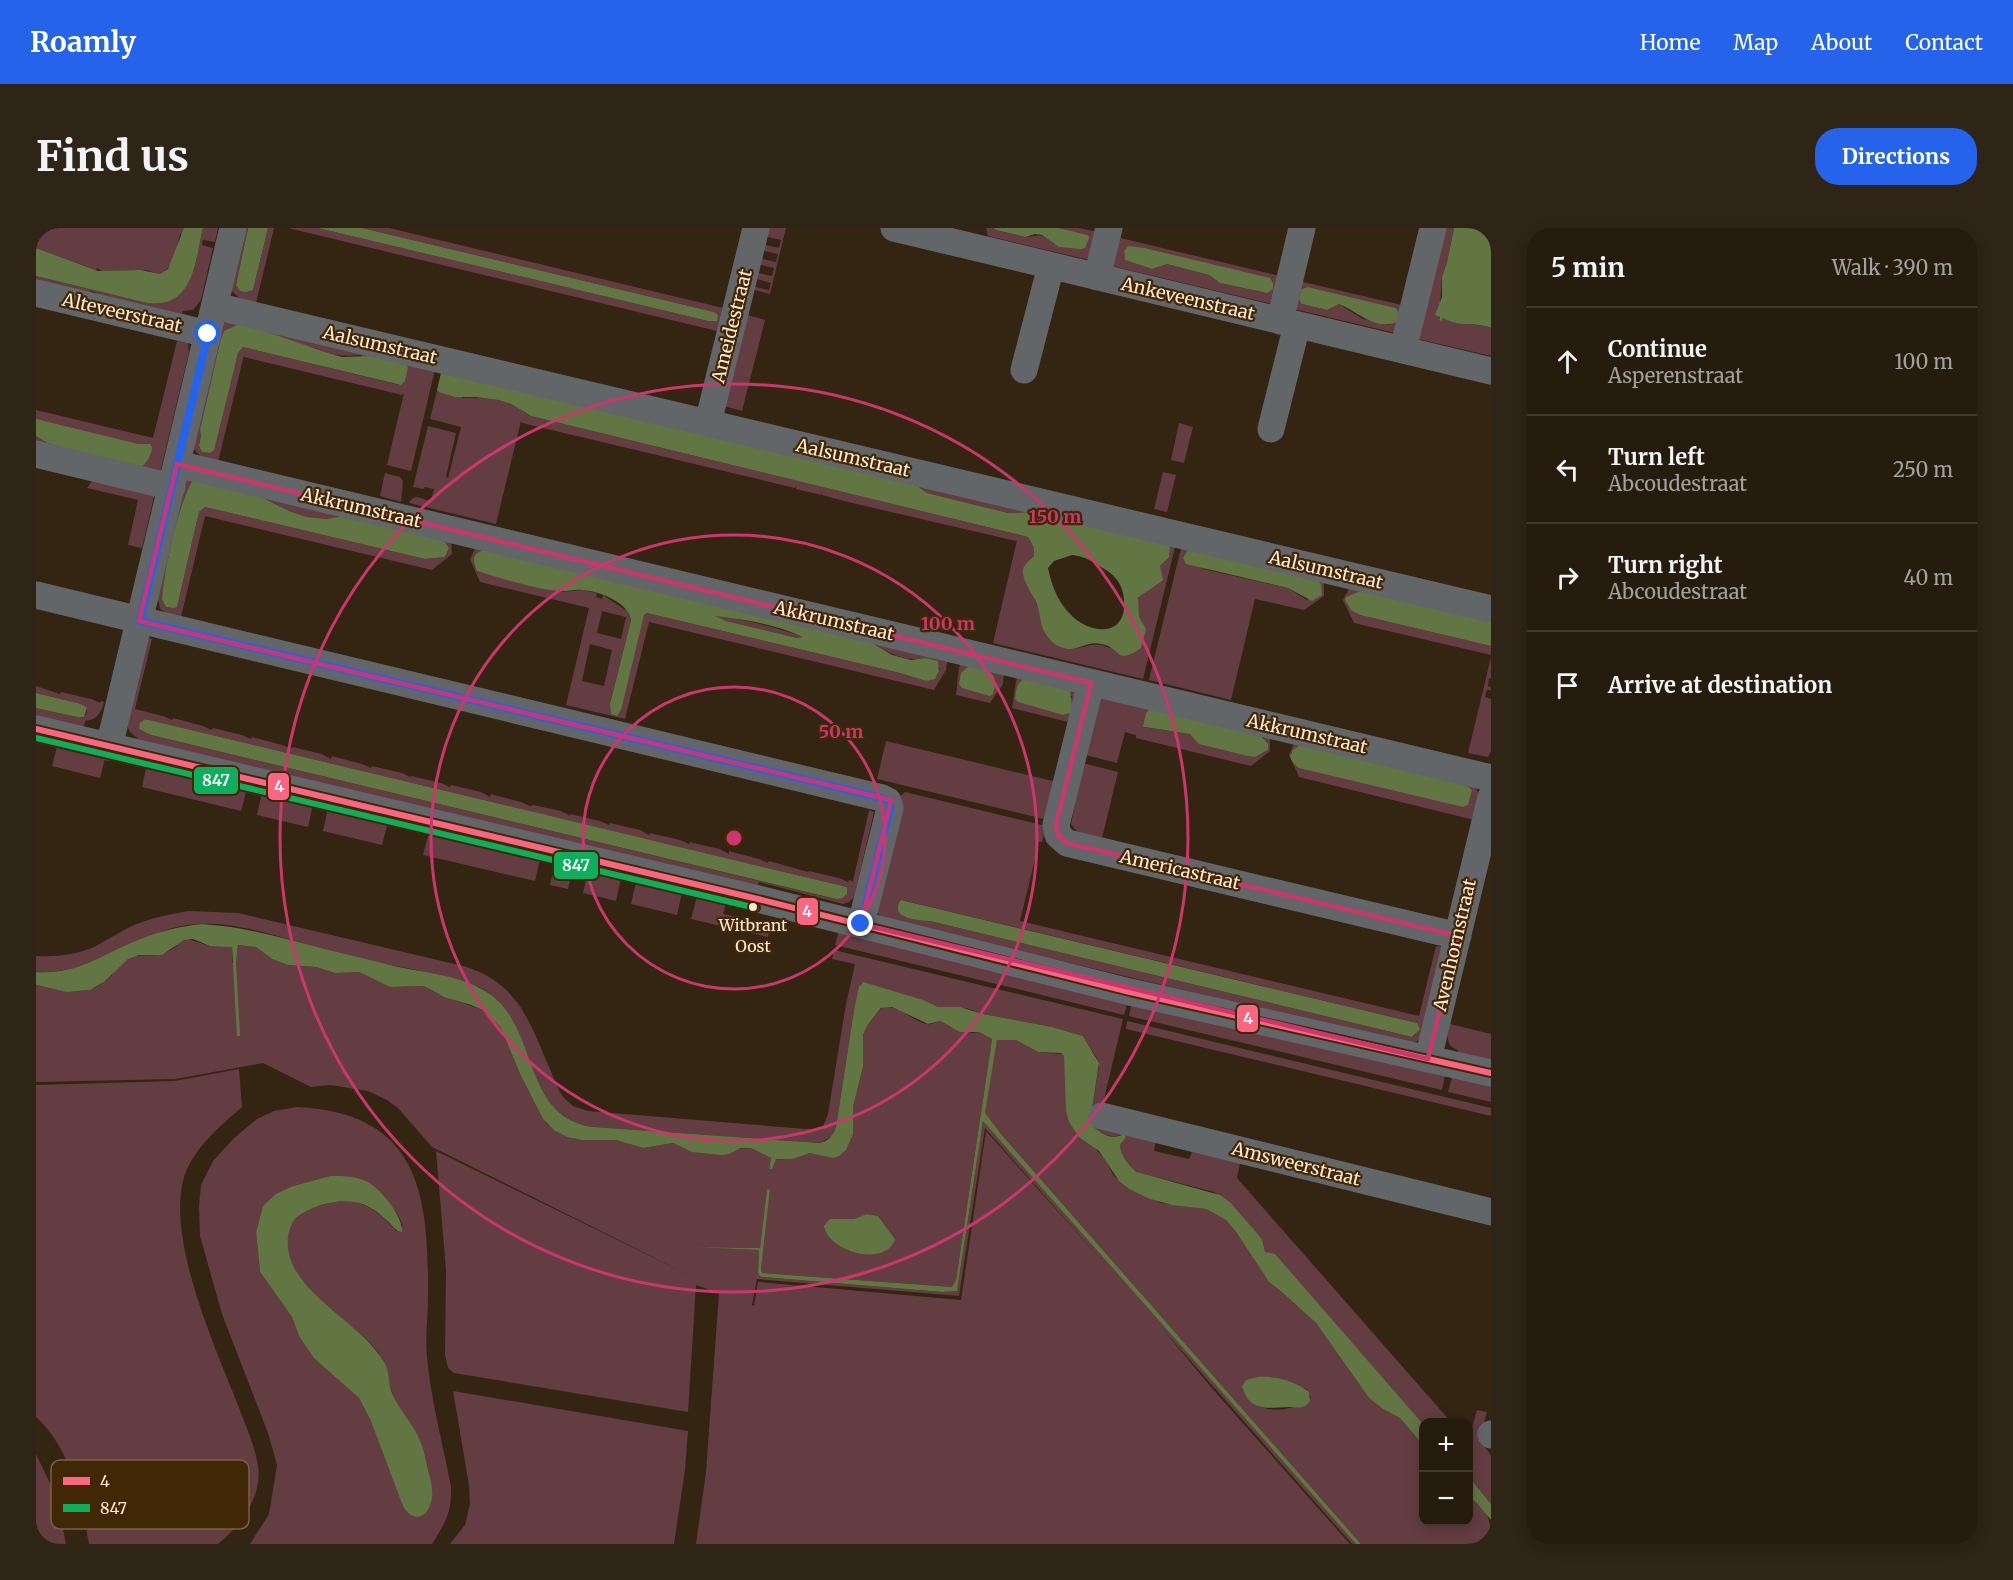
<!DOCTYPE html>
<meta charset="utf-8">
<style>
body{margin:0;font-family:Merriweather,serif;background:#2e2517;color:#f1f3f6}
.controls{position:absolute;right:18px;bottom:18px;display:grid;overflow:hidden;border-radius:12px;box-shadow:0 3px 15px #0003}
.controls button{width:54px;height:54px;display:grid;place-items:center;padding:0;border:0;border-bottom:2px solid #423a2e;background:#261c0e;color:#f1f3f6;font:30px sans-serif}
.stop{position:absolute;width:18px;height:18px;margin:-14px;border:4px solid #2563eb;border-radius:50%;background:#fff}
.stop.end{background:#2563eb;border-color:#fff;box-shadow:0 2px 6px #0008}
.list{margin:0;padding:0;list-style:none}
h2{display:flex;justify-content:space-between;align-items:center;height:78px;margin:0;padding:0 24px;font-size:26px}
h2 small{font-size:20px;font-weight:400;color:#a4a19e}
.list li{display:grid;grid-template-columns:39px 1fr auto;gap:18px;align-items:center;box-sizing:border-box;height:108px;padding:0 24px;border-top:2px solid #423a2e}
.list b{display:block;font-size:22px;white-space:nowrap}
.list p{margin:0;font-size:20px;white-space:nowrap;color:#a4a19e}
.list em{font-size:20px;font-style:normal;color:#a4a19e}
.icon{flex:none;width:33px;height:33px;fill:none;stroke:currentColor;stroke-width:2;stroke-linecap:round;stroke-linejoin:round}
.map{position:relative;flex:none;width:1455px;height:1316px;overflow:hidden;border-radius:24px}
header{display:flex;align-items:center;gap:36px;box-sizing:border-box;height:84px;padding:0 30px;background:#2563eb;color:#fff}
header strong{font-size:28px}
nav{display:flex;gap:33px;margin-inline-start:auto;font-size:21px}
.intro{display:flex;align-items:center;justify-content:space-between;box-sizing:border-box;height:144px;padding:0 36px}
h1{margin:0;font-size:42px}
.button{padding:15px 27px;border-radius:24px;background:#2563eb;color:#fff;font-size:21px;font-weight:700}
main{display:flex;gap:36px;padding:0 36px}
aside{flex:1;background:#261c0e;border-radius:24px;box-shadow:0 3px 15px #0003}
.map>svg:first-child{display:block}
.green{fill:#633d42;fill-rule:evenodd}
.water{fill:#627643;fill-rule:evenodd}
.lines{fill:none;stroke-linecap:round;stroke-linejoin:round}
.minor{stroke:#636669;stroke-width:27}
.bus-1-casing{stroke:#412705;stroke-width:10}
.bus-2-casing{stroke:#412705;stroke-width:10}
.bus-1{stroke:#fa6682;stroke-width:6}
.bus-2{stroke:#0daf5c;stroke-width:6}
.route{stroke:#2563eb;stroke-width:8}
.marked{fill:none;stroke:#cb376d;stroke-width:4.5;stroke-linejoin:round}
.ring{fill:none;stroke:#cb376d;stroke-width:3}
.bus-dot{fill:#ffe9d3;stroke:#412705;stroke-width:2}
.labels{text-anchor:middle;stroke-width:4.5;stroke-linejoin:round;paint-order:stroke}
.bus-label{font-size:16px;fill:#ffe9d3;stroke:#412705}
.street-label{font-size:18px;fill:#ffe9d3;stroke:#412705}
.key{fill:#412705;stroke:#7a6143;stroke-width:1.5}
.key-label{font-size:16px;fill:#ffe9d3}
.centre{fill:#cb376d;stroke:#412705;stroke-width:3}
.ring-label{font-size:18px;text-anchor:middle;font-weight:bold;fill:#cb376d;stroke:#412705;stroke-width:4.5;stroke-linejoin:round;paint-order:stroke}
.line-badge{stroke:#412705;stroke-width:2}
.badge-label{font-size:16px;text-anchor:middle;font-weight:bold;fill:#fff}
</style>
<header>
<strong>Roamly</strong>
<nav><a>Home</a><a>Map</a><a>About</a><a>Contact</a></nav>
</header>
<div class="intro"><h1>Find us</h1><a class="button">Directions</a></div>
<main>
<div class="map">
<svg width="1455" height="1316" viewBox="0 0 1455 1316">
<rect width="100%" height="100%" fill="#332512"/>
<path class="green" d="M0 0H148L146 7 144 6C141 19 138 40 124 46L109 42 66 43 61 40 60 42 0 20Z
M167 0H182L179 14 167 12 166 17 177 20 165 72 157 82 147 83 146 86 60 66V65L55 63 54 65 0 52V48L111 75C158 81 159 34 167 0Z
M206 0H212L200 57 217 62 232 0H238L220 75 203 70 194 61Z
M252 0H282L672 93H681L678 84 326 0H353L687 80 681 103Z
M729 0H750L734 66 714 61 715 58 733 62 735 55 717 50 718 44 736 48 738 40 721 36 722 30 740 34 742 26 724 22 725 16 743 20 745 12 727 8Z
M950 0H958L960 2C968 4 977 6 985 8 1002 11 1001 1 1018 16L1052 7 1023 0H1043L1062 4 1053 32 952 8Z
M1404 0H1418L1411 34 1406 49 1403 92 1406 93 1407 90C1422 99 1439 94 1455 100V128L1382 111Z
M1080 9 1244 48 1236 76 1076 38ZM1092 18 1230 65 1184 55 1173 47 1131 36 1116 41 1089 32 1088 23Z
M1263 53 1370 78 1359 105 1258 81ZM1272 59 1360 80 1363 85 1353 97 1327 91 1303 76 1291 82 1266 76 1267 60Z
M708 86 729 92 706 183 688 178Z
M192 91 400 137 375 243 351 237 368 165 366 167 208 129V127L182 234 165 229 156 219 183 99ZM184 114 279 120C294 127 307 129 324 127L364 157 207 119 202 125 174 225 166 224 163 218 165 208 164 203Z
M141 113 152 115 153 124 123 249 0 219V182L117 210Z
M407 138 1140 315 1107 451 957 415 981 312 980 313 812 274 786 267V265L785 267 760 261V258L759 260 486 195 485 193 460 296 373 275C379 264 386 272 395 273L398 261 389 259 387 261 377 259 392 198 420 205 410 249 412 250 425 199 394 191ZM408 143 877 255 891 265 972 285 1001 284 1134 326 1124 338 1125 348 1122 356C1097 368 1084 395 1074 420 1056 411 1050 422 1033 420 1005 417 1008 392 1000 374 995 362 991 351 988 338L998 328V320L992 309 495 188C488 185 482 179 474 176 460 170 442 169 427 170Z
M1143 195 1157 199 1148 235 1135 232Z
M1127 244 1140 247 1131 284 1118 281Z
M349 245 364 249 367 253 365 274 344 268Z
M156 249H166L415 309 416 326 396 342 169 288 145 389 130 385 124 381 122 371 118 369 144 260 149 253ZM160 251 215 264 253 283 271 289 291 291 318 289 387 306 409 314 413 320 409 329 389 331 169 279 163 284 141 379 138 380 130 379 126 372C127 352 145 260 160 251Z
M57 252 120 260 106 320 92 317 102 272 51 260Z
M442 315 912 428 910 442 898 462 613 394 589 491 530 477 553 380 444 354 434 331ZM441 343 831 412C852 424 864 434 889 430L904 440 901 448 890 453 864 445 611 385 608 387 574 476 595 392 591 383 567 367 566 371 560 369 561 365 546 362 525 364ZM566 383 590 389 585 411 561 405ZM554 416 576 422 568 458 546 453Z
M1146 316 1288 350V368L1268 382 1219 371 1195 472 1113 452ZM1163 340 1285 356 1271 372 1252 360Z
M1315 356 1455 389 1324 387 1455 418V427L1318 395 1307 372Z
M676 387C708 391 739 399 769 409L761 410 690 393Z
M110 409 116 411 99 481 127 488 136 492 137 490 167 498 175 502 177 500 206 507 215 511 216 509 246 517 255 521 256 519 286 526 295 531 296 528 326 536 335 540 336 538 366 545 374 549 375 548 405 555 414 559 415 557 445 564 454 569 455 566 458 567 485 574 494 578 497 577 525 583 534 588V586L564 593 573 597 574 595 604 602 613 607 614 605 644 612 653 616 654 614 657 615 684 621 693 626V623L723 631 732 635 733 633 772 644 773 643 803 650 812 654 813 652 817 653 833 582 838 584 818 669 813 674 807 676 723 654 721 660 105 513 94 504 90 496ZM109 491 790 654 811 659V665L799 671 115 507 103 501Z
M1455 429V451L1453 450 1452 458 1455 459V462H1451L1449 469 1455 471V523L1452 529 1432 525Z
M927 431 968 441 967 456 954 475 920 467 923 439Z
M983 444 1041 463 1032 494 976 480 980 453ZM981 458 1036 468 1029 487 982 474 979 471Z
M0 458 24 466 25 464 55 471 64 475 65 473 68 474C65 485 61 492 49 493L48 499 0 488V480L41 489 50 487 51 482 45 476 0 465Z
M1066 470 1234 504V523L1215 538 1100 510V507L1089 504 1081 535 1049 527 1064 471ZM1107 499 1226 508 1232 519V522L1219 529 1154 506Z
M1260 511 1439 559 1443 566 1438 592 1263 549 1253 527ZM1255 524 1430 557 1427 579 1255 528Z
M850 513 1021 554 1012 592 841 551Z
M22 515 70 527 64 550 16 538Z
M1047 535 1082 544 1066 610 1041 604 1035 596Z
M111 536 211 560 205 583 106 559Z
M226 564 277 576 272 599 221 587Z
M869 564 1010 598 1006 614H1003L984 693 1383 788 1400 718 1408 719 1384 811 1378 815H1369L851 691 844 688 840 682 863 570ZM866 672 1381 795 1379 807 1376 809 894 693 867 688Z
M292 580 352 594 346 617 287 603Z
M393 604 504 631 499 653 387 627Z
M519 634 537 639 532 661 514 657Z
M552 642 585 650 580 673 547 665Z
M600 654 646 665 641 687 595 676Z
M661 668 690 675 687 686 722 694 723 692 730 694 736 691 732 709 655 691Z
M153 683 202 685 427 738C482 754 493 793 514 841 518 851 522 862 528 870L537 878 552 883 769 901H786L792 886 810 776 819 736 796 731 798 722 1087 791 1063 892 1120 911 1118 923 1153 931 1156 924 1204 935 1201 950 1415 1194H1388L1387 1196 1239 1027 1229 1024 1226 1011 1195 975 1178 964 1104 945C1096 941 1086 931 1084 921 1082 916 1086 911 1087 906 1076 911 1067 907 1058 899L1056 881 1063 838 1061 830 1047 808 1016 799 947 786 930 780 902 779 825 755 818 782 800 899 796 908 784 915 558 899C482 889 504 789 443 759 418 748 390 744 364 739 343 735 322 730 301 725 265 716 228 702 191 697 173 695 155 695 137 700 90 713 51 747 0 744V728C21 729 41 727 60 718 73 711 85 703 98 697 116 690 134 686 153 683Z
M803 702 1409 847 1406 862 1093 788 1095 778 1091 777 1088 787 799 717Z
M152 711 174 718H196V735H200L202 717 220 719 236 731 252 737 280 739 299 745 323 744 354 759 388 758 402 766 449 783 465 800 484 846 507 891 512 897 539 911 580 912 607 920 637 915 654 923 715 920 735 930 733 940 736 941 739 931C757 933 764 925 778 925L817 900V879L827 839V807L831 798 846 780C862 775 875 793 891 796 896 797 899 794 904 793L914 799 936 805 943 804 956 811 920 1052 916 1059 726 1045 725 1041 734 962H731L724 1020 655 1019 723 1022 722 1045 727 1049 906 1064 921 1063 947 892 1320 1316H1316L1123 1097 1181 1166 1314 1316H660L670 1244 683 1065 660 1057 652 1184 418 1145 412 1140 409 1127 410 1042 400 923 659 1050 396 919 362 880 351 872 332 863 294 857 275 859 227 835 140 851 0 854V757C26 763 52 771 74 749 80 743 85 734 93 730 106 724 121 731 133 723 141 719 143 713 152 711ZM949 900 1075 1043 950 903 925 1072 722 1054 718 1078 716 1077 721 1051 923 1068ZM831 986 842 988 859 1011 813 1023 794 1010 813 992 823 990Z
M1091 793 1455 880V888L1090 801Z
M1414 796 1455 806V833L1422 825V822C1409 818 1411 807 1414 796Z
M967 811 980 812 1002 824 1027 826 1057 918 1068 930 1078 948 1093 961 1125 975 1170 981 1190 992 1200 1004 1233 1054 1247 1065 1280 1095 1333 1170 1347 1181 1364 1190 1387 1217 1388 1294H1432L1433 1269C1454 1281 1455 1295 1455 1316H1325L965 906 948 885 961 812ZM1221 1149 1238 1150 1270 1161 1275 1170C1269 1173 1263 1177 1257 1179 1237 1185 1214 1181 1207 1161L1210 1152Z
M203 841 206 879C183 899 155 922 147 953 132 1015 179 1119 202 1177 209 1197 219 1217 222 1238 227 1268 204 1298 182 1316H53C45 1271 35 1221 0 1189V857L139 853Z
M1416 849 1455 858V874L1412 864Z
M261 879C385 885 393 968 392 1070 392 1089 389 1110 391 1129 395 1173 407 1216 415 1259 416 1285 409 1295 396 1316H214L233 1286 241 1237 232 1205 186 1086 164 1008 163 978 165 957 177 933 198 910 221 891 238 883ZM294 948 332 955 361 985 367 998 360 1003C349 990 337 979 320 974 305 970 271 979 259 990 252 997 250 1015 251 1025 258 1059 314 1093 337 1118 353 1136 349 1145 356 1164 361 1180 375 1197 384 1211L335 1193 323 1170 263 1108 256 1089 224 1044 220 1004 227 978 257 958Z
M417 1163 652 1203 649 1242 638 1316H414L429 1297 434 1276 433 1257Z
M1441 1182 1451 1184 1445 1205 1447 1216 1455 1228V1276L1433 1249 1432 1214Z
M0 1226 21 1270 30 1316H0Z"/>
<path class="water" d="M148 0H167C159 34 158 81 111 75L0 48V20L62 43 105 42 124 46 132 41Z
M212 0H232L217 62 210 64 204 63 200 57Z
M282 0H326L678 84 682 87 681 93H672Z
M958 0H1023L1052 7 1053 10 1049 20 1045 21 1023 19 1006 7 999 6 989 9 960 2Z
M1418 0H1455V100C1437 93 1424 100 1407 90L1406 93 1403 92 1404 89 1399 87 1406 69V49L1411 34Z
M1092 18 1108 20 1234 50 1237 55V61L1231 65 1184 55 1173 47 1131 36 1116 41 1089 32 1088 23Z
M1272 59 1360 80 1363 85 1361 94C1339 103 1321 83 1303 76L1291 82 1266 76 1263 71 1265 62 1268 60Z
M201 97H211L289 124 306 129 337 128 367 134 372 139 369 153 365 157 207 119 202 125 178 222 174 225 166 224 163 218 165 208 164 202 184 114 188 103Z
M405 145 877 255 891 265 972 285 1001 284 1134 318 1133 329 1124 338 1127 352C1119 359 1110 363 1102 370L1103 389 1110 401 1105 420C1078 438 1087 420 1065 416 1049 412 1040 428 1020 417 1015 414 1011 408 1008 403 1004 395 1004 385 1001 376 997 366 986 354 987 342 987 337 994 332 998 328V320L992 309 495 188 475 176 462 172 440 169H419L403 164 401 162ZM1036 327C1049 328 1059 335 1070 342 1081 349 1087 358 1088 372 1091 410 1054 407 1034 386 1022 374 1015 356 1012 340L1018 333Z
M0 191 102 216H114L116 219C116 227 110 237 102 241L12 215 0 208Z
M157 252 215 264 253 283 271 289 291 291 310 288 387 306 409 314 413 320 409 329 389 331 169 279 163 284 141 379 138 380 130 379 126 372C128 343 142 276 157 252Z
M450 321 831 412 856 427 875 432 889 430 902 433 903 443 899 451 890 453 864 445 611 385 608 387 585 482 581 488 575 486 574 476 595 392C592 374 563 363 546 362 538 361 531 364 523 363 499 361 464 350 441 343 436 330 436 326 450 321ZM679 388C708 391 741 397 767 409L761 410 690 393Z
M1152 322 1278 350 1285 356 1286 367 1276 373 1252 360 1150 336 1147 330Z
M1336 363 1455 392V418L1324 387 1315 382 1309 372 1310 369 1322 364Z
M934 437C954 443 963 443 957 466L954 468 926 460 923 456 925 445Z
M989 451 1034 462 1036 479 1034 485 1027 487 982 474 979 471C980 462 980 454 989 451Z
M0 465 45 476 51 480 48 489H41L0 480Z
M1114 481 1225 508 1232 516V522L1219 529 1212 528 1163 516 1154 506 1109 499H1107L1110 485Z
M109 491 811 659V666L806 670 800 671 115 507 103 501 104 495Z
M1264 517 1430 557 1436 562 1432 577 1427 579 1263 540 1257 535 1254 528 1257 522Z
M865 672 1381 795 1384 801 1376 809 894 693C883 692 852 691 865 672Z
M166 696C217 699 265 716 313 727 330 731 346 735 362 739 393 745 428 748 454 766 503 801 486 890 558 899L784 915C792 913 797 908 800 899L818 782 823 759 827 754 887 772 902 779H924L947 786 1016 799 1047 808 1063 835 1056 881 1058 899C1067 907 1076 912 1088 906L1090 909 1084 917C1084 927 1093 938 1101 944L1184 967 1195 975 1226 1011 1229 1024 1239 1026 1387 1196V1217L1364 1190 1347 1181 1333 1170 1280 1095 1247 1065 1233 1054 1200 1004 1190 992 1170 981 1136 977 1114 971 1093 961 1083 953 1063 923 1043 909 1033 894 1030 882 1028 828 1025 825 1002 824 980 812H961L949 885 965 906 1325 1316H1320L947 893 921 1063 906 1064 727 1049 724 1048 722 1045 723 1022 654 1019 724 1020 731 961 734 962 725 1041 726 1045 916 1059 920 1052 956 811 943 804H924L904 793 892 796 856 779 845 780 831 798 827 807V839L817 879V906L810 922 803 928 797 930 774 925 756 931H740L736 941H733L735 930 715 920H705L693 926 686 927 656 924 637 915 607 920 580 912H546L531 909 518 902 507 891 484 846 465 800 449 783 435 777 408 769 388 758 354 759 323 744 299 745 280 739 252 737 236 731 220 719 202 717 200 735 204 808H201L196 719 174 718 157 711 148 712 126 727H103L92 731 68 754 54 762 31 764 0 757V744C41 746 60 730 95 715 118 705 142 698 166 696Z
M294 948C307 948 320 948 332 954 345 962 368 989 366 1004 358 1003 356 996 349 991 341 983 329 975 318 974 300 971 276 978 261 989 256 993 253 1002 252 1009 246 1062 325 1092 348 1134 354 1143 352 1156 356 1165 363 1182 377 1196 384 1212 388 1222 390 1233 392 1243 395 1252 397 1261 396 1270 393 1289 378 1297 367 1278L335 1193 323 1170 278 1130 263 1108 256 1089 224 1044 220 1004 227 978 240 966 257 958Z
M831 986 842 988 859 1011C850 1040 792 1024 788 998L794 991H818Z
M1221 1149C1240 1148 1257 1152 1273 1164L1274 1173C1268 1182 1262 1179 1253 1179 1231 1180 1213 1184 1206 1158L1210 1152Z
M1433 1249 1455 1276V1292L1440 1274 1433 1269Z"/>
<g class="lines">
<path class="minor" d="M858 0 1455 143
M1061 49 1073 0
M0 65 172 106
M179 78 1455 381
M1244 93 1266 0
M1367 122 1397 0
M988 142 1015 38
M672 195 720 0
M1235 201 1261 97
M0 226 136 259
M141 236 1455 550
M0 367 846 570 852 573 854 580 825 696
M1055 455 1020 597 1022 607 1031 615 1422 708
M0 501 722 671 1094 764 1455 845
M73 519 197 0
M1392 831 1455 569
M1066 888 1455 984
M1455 1206V1207"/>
<defs>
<path id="bus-1" d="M0 501 722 671 1094 764 1455 845"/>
<path id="bus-2" d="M0 510 720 680"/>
</defs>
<use href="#bus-1" class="bus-1-casing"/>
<use href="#bus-2" class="bus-2-casing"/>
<use href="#bus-1" class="bus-1"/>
<use href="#bus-2" class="bus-2"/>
</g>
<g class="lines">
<path class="route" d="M172 106 104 393 846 570 852 573 854 580 825 696"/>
</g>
<path class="marked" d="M141 236 1055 455 1020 597 1022 607 1031 615 1422 708 1392 831 825 696 855 572 103 393Z"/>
<g class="ring">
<circle cx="698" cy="610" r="151"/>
<circle cx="698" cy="610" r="303"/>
<circle cx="698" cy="610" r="454"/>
</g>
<circle class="bus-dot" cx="717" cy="679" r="5"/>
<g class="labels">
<g class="bus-label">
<text x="717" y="703">Witbrant<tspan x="717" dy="21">Oost</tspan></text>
</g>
<g class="street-label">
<text transform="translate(1152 71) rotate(13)" y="6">Ankeveenstraat</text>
<text transform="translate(86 85) rotate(13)" y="6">Alteveerstraat</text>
<text transform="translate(696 98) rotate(-76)" y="6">Ameidestraat</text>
<text transform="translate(344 117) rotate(13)" y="6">Aalsumstraat</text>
<text transform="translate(817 230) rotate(13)" y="6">Aalsumstraat</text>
<text transform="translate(325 280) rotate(13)" y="6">Akkrumstraat</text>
<text transform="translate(1290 342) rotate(13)" y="6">Aalsumstraat</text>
<text transform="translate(798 393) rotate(13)" y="6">Akkrumstraat</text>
<text transform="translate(1271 506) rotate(13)" y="6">Akkrumstraat</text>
<text transform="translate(1144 642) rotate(13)" y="6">Americastraat</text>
<text transform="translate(1419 717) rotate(-77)" y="6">Avenhornstraat</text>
<text transform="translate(1260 936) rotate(14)" y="6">Amsweerstraat</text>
</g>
</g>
<rect x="15" y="1232" width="198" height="69" rx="9" class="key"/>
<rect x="27" y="1249" width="27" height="8" fill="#fa6682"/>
<rect x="27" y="1276" width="27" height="8" fill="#0daf5c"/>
<g class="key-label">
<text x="64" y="1259">4</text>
<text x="64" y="1286">847</text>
</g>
<circle cx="698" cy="610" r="9" class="centre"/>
<g class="ring-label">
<text x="1019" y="295">150 m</text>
<text x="912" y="402">100 m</text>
<text x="805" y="510">50 m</text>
</g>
<g class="line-badge">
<rect x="157" y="538" width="46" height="29" rx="6" fill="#0daf5c"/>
<rect x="231" y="544" width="23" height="29" rx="6" fill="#fa6682"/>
<rect x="517" y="623" width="46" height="29" rx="6" fill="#0daf5c"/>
<rect x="760" y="669" width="23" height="29" rx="6" fill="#fa6682"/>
<rect x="1200" y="776" width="23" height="29" rx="6" fill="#fa6682"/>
</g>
<g class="badge-label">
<text x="180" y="558">847</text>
<text x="243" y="564">4</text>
<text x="540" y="643">847</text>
<text x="771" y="689">4</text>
<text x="1212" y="796">4</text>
</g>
</svg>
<div class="controls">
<button>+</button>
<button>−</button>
</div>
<div class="stop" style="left:172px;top:106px"></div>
<div class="stop end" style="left:825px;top:696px"></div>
</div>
<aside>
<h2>5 min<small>Walk · 390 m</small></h2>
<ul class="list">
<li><svg class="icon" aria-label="ahead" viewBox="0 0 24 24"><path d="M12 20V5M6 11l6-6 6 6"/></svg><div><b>Continue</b><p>Asperenstraat</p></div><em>100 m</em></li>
<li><svg class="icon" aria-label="left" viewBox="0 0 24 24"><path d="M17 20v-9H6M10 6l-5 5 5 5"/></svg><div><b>Turn left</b><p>Abcoudestraat</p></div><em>250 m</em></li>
<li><svg class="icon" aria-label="right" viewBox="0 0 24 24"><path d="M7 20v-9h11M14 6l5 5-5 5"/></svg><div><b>Turn right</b><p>Abcoudestraat</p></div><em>40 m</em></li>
<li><svg class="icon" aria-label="arrive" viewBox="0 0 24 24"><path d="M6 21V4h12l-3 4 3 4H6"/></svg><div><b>Arrive at destination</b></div></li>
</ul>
</aside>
</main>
